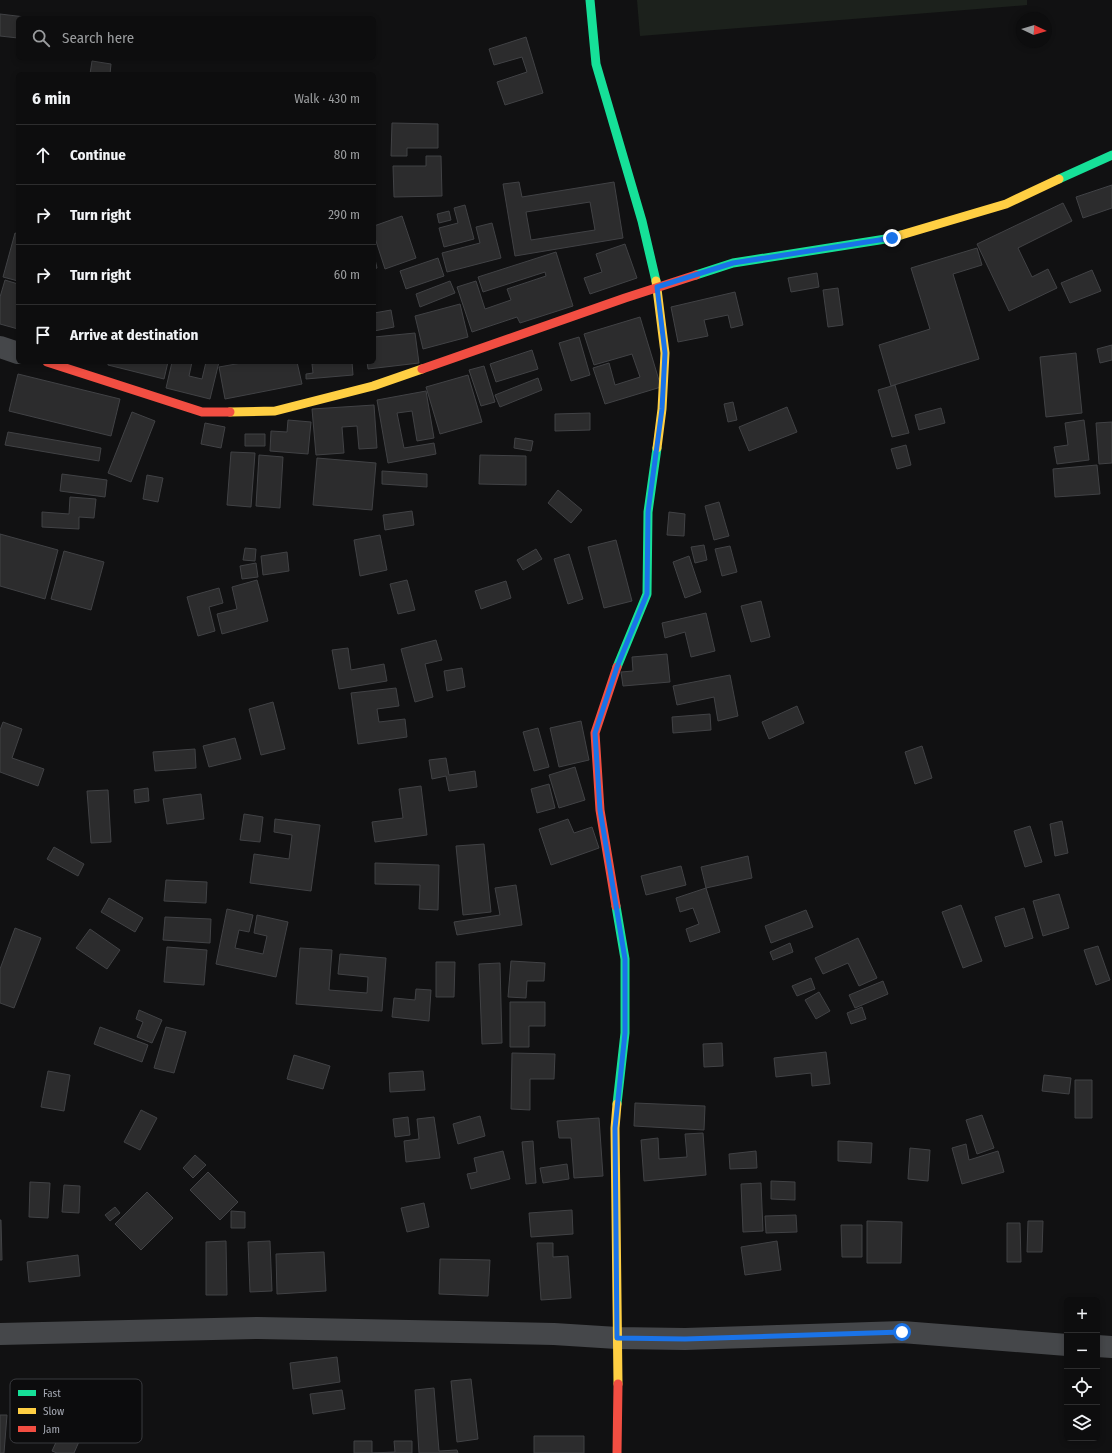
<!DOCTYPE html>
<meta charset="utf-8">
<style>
body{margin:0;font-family:"Fira Sans Condensed",sans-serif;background:#161617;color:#f1f3f6}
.controls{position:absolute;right:12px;bottom:12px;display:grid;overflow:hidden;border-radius:6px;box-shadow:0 2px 6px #0003}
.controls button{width:36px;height:36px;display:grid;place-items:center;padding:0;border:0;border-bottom:1px solid #2d2d2e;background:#0d0d0e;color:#f1f3f6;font:20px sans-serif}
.compass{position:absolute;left:1016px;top:12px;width:36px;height:36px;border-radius:50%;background:#0d0d0e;box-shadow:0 2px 6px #0003;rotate:94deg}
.stop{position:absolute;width:12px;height:12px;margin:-9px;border:3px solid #1a73e8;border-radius:50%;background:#fff}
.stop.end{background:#1a73e8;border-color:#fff;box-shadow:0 1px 4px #0008}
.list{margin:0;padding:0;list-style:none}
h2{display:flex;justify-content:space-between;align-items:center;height:52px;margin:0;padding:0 16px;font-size:17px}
h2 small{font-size:13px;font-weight:400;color:#9a9c9e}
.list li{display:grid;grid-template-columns:26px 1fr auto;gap:12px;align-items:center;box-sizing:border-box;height:60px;padding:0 16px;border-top:1px solid #2d2d2e}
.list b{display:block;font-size:15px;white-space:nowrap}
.list em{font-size:13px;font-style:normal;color:#9a9c9e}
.icon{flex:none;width:22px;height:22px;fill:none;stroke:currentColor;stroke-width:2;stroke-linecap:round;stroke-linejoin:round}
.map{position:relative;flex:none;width:1112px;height:1453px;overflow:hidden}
.search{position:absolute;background:#0d0d0e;box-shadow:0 2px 6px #0003;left:16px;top:16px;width:360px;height:44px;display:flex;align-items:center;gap:10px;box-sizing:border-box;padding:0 14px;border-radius:6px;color:#9a9c9e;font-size:15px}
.panel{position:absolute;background:#0d0d0e;box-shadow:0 2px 6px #0003;left:16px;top:72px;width:360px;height:292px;border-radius:6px}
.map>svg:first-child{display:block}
.green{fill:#1c211c}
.building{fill:#2c2c2d;stroke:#414245;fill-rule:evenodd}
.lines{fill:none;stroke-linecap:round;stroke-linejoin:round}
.street{stroke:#45474a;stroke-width:22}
.fast{stroke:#16e098;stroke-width:9}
.slow{stroke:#ffcf43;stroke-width:9}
.jam{stroke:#f24e42;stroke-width:9}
.route{stroke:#1a73e8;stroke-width:5}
.key{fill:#0c0c0d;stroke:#393a3e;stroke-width:1}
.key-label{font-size:11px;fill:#a3a7b1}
</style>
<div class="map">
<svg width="1112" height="1453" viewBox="0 0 1112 1453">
<rect width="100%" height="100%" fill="#111112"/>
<path class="green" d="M637 0H1027V5L640 36Z"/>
<path class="building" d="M0 14 25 17 18 18V38L0 36Z
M526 37 543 93 505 105 497 82 527 72 522 57 494 65 489 49Z
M92 61 111 64 110 74H90Z
M392 123 438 124V148H407V156H391Z
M426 156H441L442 196 394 197 393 166H426Z
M519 182 522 197 614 182 623 238 515 256 503 184ZM590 202 595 230 531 240 526 212Z
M1112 185V208L1083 218 1076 197Z
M1063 203 1072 221 1018 248 1032 277 1048 269 1057 288 1009 311 977 244Z
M465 205 474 239 444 247 439 228 458 223 454 208Z
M449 211 451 220 439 223 437 214Z
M402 216 416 258 385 269 374 235V226Z
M492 223 501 258 447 272 442 253 480 243 476 227Z
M15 233 18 234V281L3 277Z
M625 244 637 278 590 294 584 278 602 272 596 254Z
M977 248 982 265 953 274 979 359 891 386 879 345 930 329 911 268Z
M556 252 573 306 520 323 517 317 472 332 457 287 476 281 485 309 511 300 507 289 546 276 545 272 483 292 478 277Z
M374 255 377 268 374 269Z
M438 258 444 276 406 289 400 271Z
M1092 270 1101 291 1070 303 1061 283Z
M817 273 819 287 791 292 788 278Z
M5 280 18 284V329L0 324V297Z
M450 281 455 293 420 307 416 294Z
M838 288 843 325 828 327 823 290Z
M735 292 743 325 731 328 728 315 704 320 708 336 678 342 671 307Z
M460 304 468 337 423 349 415 316Z
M391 310 394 327 374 331V313Z
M640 317 661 387 605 404 593 368 609 363 615 385 640 377 632 354 594 365 584 334Z
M415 333 419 363 368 369 367 362H374V337Z
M579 337 590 375 571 381 559 343Z
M1112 345V360L1100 363 1097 349Z
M532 350 538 369 496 382 490 364Z
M1076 353 1082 413 1046 417 1040 357Z
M108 362H168L164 379 108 365Z
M172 362H192L189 376 202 379 206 362H219L210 399 166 388Z
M247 362H297L302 384 225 399 219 367Z
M326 362H352L353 375 306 379V374L313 373 312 364Z
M484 366 495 402 481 406 469 370Z
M18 374 120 399 111 436 9 411Z
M468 375 482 422 440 434 426 387Z
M538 378 542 390 500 407 495 395Z
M895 385 909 433 892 437 878 390Z
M426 391 434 438 417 441 412 411 397 413 404 448 434 443 436 454 388 463 377 400Z
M733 402 737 420 728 422 724 404Z
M374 405 377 448 359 449 357 426 342 427 344 453 316 455 312 409Z
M787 407 797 432 749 451 739 427Z
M941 408 945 423 919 430 915 415Z
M132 412 155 421 131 482 108 473Z
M590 413V430L555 431V414Z
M288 420 311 422 308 454 270 451 271 431 287 432Z
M1084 420 1089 460 1057 464 1054 447 1068 445 1065 423Z
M1112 422V463L1099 464 1096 423Z
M205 423 225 427 221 448 201 444Z
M8 432 101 448 99 461 5 445Z
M245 434H265V446H245Z
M515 438 533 441 531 451 514 448Z
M906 445 911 465 897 469 891 449Z
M231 452 255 453 251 507 227 505Z
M259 455 283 457 280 508 256 506Z
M480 455 526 456V485L479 484Z
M317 458 376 463 372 510 313 505Z
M1097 465 1100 494 1055 497 1053 469Z
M382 471 427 474V487L382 484Z
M62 474 107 480 105 497 60 491Z
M147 475 163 478 158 502 143 499Z
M558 490 582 510 571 523 548 503Z
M70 497 96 499 94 518 79 517V529L42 527V512L69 514Z
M719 502 729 536 714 540 705 506Z
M412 511 414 525 385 530 383 515Z
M669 512 685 514 684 536 667 535Z
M0 534 58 550 45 599 0 586Z
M380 535 387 570 360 576 354 540Z
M616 540 632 601 604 608 588 547Z
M704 545 707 560 695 563 691 547Z
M730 546 737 572 722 576 715 549Z
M245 548 256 549 255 561 243 560Z
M536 549 542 559 523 570 517 560Z
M64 551 104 562 91 610 51 599Z
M287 552 289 571 263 575 261 556Z
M569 554 583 599 568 604 554 559Z
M689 556 701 592 685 598 673 562Z
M256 563 258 577 242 579 240 566Z
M257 580 268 621 222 634 217 614 237 609 232 587Z
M407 580 415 610 398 614 390 584Z
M506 581 511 598 481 609 475 591Z
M219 588 223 603 209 607 215 631 198 636 187 597Z
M761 601 770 637 751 642 741 606Z
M706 613 715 651 691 657 685 632 665 638 662 623Z
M436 640 442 660 425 664 433 697 415 702 401 649Z
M348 648 351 670 384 664 387 681 339 689 332 650Z
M667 654 670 682 623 686 621 672 633 671 632 657Z
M462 668 465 687 447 691 444 671Z
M730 675 738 716 718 721 714 697 677 705 673 686Z
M396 688 399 706 377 709 379 722 405 719 407 737 358 744 351 693Z
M273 702 285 749 261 755 249 709Z
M797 706 804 723 769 739 762 722Z
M710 714 711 730 673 733 672 717Z
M581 721 589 760 559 767 550 728Z
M3 722 22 729 12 758 44 769 38 786 0 772V730Z
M538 728 549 767 534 771 523 732Z
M235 738 241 759 209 767 203 746Z
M922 746 932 778 915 784 905 752Z
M195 749 196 768 155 771 153 752Z
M446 758 449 775 475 771 477 787 449 791 446 776 432 779 429 760Z
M575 767 585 800 559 808 549 775Z
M549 784 555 808 537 813 531 789Z
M421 786 427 835 375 842 372 822 403 818 399 789Z
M148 788 149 801 135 803 134 790Z
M108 790 111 842 91 843 87 791Z
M201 794 204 819 167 824 163 799Z
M244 814 263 817 260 842 240 840Z
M275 819 320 825 311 891 250 883 254 854 289 859 292 835 274 832Z
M568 819 574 833 592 827 599 848 551 865 539 829Z
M1062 821 1068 853 1055 856 1050 824Z
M1030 826 1042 862 1025 867 1014 831Z
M484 844 491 912 463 915 456 846Z
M54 847 84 864 78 876 47 859Z
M748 856 752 878 706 888 701 867Z
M375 863 439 865 438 910 419 909 420 885 375 884Z
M681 866 686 885 646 895 641 876Z
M166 880 207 882 206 903 164 901Z
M516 885 522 925 457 935 454 922 500 915 495 888Z
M706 888 720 932 690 942 686 929 699 924 693 908 680 912 676 898Z
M1059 894 1069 928 1043 936 1033 901Z
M109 898 143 918 135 932 101 912Z
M961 905 982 961 963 968 942 912Z
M1024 908 1033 938 1005 947 995 917Z
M227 909 253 915 249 932 239 930 235 948 263 954 267 936 254 933 257 915 288 922 276 977 216 964Z
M806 910 813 927 771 943 765 926Z
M165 917 211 919 210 943 163 940Z
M15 928 41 938 14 1008 0 1003V969Z
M90 929 120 950 107 969 76 948Z
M858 938 877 978 859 986 848 963 823 974 815 958Z
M790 943 793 952 773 960 770 952Z
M1098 946 1110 980 1096 985 1084 950Z
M167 947 207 950 204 985 164 982Z
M300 948 332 950 329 990 367 993 368 977 338 974 340 954 386 958 382 1011 296 1004Z
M511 961 545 963 544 981H527L526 998 508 997Z
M436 962H455L454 997H436Z
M500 963 502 1043 482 1044 479 964Z
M811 978 815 989 797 996 792 986Z
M883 981 888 994 855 1008 849 995Z
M416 989 431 990 429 1021 392 1017 394 998 415 1000Z
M819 992 830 1011 816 1019 805 1000Z
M510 1002H545V1026H529V1047H510Z
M862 1007 866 1019 851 1024 847 1013Z
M139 1010 162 1020 152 1043 137 1037 143 1022 136 1019Z
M100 1027 148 1045 142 1062 94 1044Z
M166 1027 186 1032 174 1073 154 1068Z
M722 1043 723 1066 704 1067 703 1044Z
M826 1052 830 1084 812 1086 811 1073 776 1077 774 1058Z
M512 1053 555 1054 554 1079H530V1110L511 1109Z
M294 1055 330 1066 323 1089 287 1079Z
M48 1071 70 1075 64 1111 41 1107Z
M423 1071 425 1090 390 1092 389 1073Z
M1044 1075 1071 1078 1069 1094 1042 1091Z
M1075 1080H1092V1118H1075Z
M635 1103 705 1106 704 1130 634 1126Z
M141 1110 157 1118 140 1150 124 1142Z
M982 1115 994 1148 977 1154 966 1120Z
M480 1116 485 1136 458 1144 453 1124Z
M408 1117 410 1135 395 1137 393 1119Z
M434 1117 440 1158 406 1162 404 1141 419 1139 417 1119Z
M599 1118 603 1176 574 1178 571 1138H559L557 1121Z
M703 1133 706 1175 644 1181 641 1140 658 1138 659 1159 687 1157 685 1134Z
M533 1141 536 1183 526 1184 522 1142Z
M838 1141 872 1143 871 1163 838 1161Z
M966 1144 969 1160 998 1151 1004 1172 962 1184 952 1148Z
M910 1148 930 1150 928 1181 908 1179Z
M503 1151 510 1179 471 1189 467 1174 477 1172 474 1158Z
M756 1151 757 1168 730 1169 729 1154Z
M195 1155 206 1165 193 1178 183 1168Z
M567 1164 569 1179 543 1183 540 1168Z
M208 1172 238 1202 220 1220 190 1190Z
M771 1181 795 1182V1200L771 1199Z
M30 1182 50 1183 48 1218 29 1217Z
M761 1183 763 1231 743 1232 741 1184Z
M64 1185 80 1186 79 1213 62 1212Z
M147 1192 173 1218 141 1250 115 1224Z
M424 1203 429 1227 407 1232 401 1208Z
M115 1207 120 1213 110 1221 105 1215Z
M572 1210 573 1234 531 1237 529 1213Z
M231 1211 245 1212V1228H231Z
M796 1215 797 1232 766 1233 765 1216Z
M0 1220H1L2 1260H0Z
M867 1221 902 1222 901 1263H867Z
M1028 1221H1043L1042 1252H1027Z
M1007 1223H1020L1021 1262H1007Z
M841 1225H862V1257H842Z
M226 1241 227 1295H206V1242Z
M270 1241 272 1291 250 1292 248 1242Z
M777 1241 781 1270 745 1275 741 1247Z
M537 1243H553V1257L568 1256 571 1298 541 1300Z
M324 1252 326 1291 277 1294 276 1254Z
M78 1255 80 1276 29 1282 27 1262Z
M440 1259 490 1260 488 1296 439 1294Z
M337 1357 340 1382 293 1389 290 1363Z
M471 1379 478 1439 457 1442 451 1381Z
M434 1388 439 1451 457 1450 458 1453H419L415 1390Z
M342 1390 345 1409 313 1414 310 1394Z
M70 1412 88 1421 74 1453H57L52 1451Z
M0 1415H7L4 1453H0Z
M534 1436H584V1453H534Z
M354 1441H372V1453L395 1452 394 1441H412V1453H354Z"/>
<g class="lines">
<path class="street" d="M0 347 18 353
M0 1334 258 1328 554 1334 617 1338 685 1339 902 1332 1067 1345
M1097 1346 1112 1347"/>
<path class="fast" d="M590 0 596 64 642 221 656 281
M1059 179 1112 155
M696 275 733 263 892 238 901 235
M617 667 647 594 648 512 657 448
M616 906 625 959V1033L617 1104"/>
<path class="slow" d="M901 235 1006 204 1059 179
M656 281 665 353 662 409 657 448
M230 412 275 411 373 386 422 369
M617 1104 615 1128 618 1384"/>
<path class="jam" d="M47 362 202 412H230
M422 369 625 298 696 275
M616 906 600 810 595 733 617 667
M617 1453 618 1384"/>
</g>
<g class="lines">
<path class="route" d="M892 238 733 263 657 287 665 353 662 409 648 512 647 594 617 667 595 733 600 810 625 959V1033L615 1128 617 1338 685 1339 902 1332"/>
</g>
<rect x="10" y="1379" width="132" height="64" rx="6" class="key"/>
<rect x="18" y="1390" width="18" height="6" fill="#16e098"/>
<rect x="18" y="1408" width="18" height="6" fill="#ffcf43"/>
<rect x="18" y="1426" width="18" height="6" fill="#f24e42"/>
<g class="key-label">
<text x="43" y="1397">Fast</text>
<text x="43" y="1415">Slow</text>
<text x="43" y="1433">Jam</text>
</g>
</svg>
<div class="controls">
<button>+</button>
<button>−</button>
<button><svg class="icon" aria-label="locate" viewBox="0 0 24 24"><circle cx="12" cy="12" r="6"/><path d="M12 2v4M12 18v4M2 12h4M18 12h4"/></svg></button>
<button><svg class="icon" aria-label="layers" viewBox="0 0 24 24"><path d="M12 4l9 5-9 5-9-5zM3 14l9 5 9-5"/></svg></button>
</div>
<svg class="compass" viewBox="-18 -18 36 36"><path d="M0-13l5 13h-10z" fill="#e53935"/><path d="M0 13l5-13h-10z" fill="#9a9c9e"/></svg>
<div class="stop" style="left:902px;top:1332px"></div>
<div class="stop end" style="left:892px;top:238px"></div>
<div class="search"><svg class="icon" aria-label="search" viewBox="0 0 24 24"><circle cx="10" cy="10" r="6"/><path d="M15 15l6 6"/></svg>Search here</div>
<section class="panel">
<h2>6 min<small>Walk · 430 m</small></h2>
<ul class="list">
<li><svg class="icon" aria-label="ahead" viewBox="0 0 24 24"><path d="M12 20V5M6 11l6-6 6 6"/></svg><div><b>Continue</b></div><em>80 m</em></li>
<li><svg class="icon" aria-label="right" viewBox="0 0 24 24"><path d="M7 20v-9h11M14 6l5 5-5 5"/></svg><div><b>Turn right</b></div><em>290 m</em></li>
<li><svg class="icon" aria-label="right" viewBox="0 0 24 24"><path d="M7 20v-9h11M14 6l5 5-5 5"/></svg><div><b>Turn right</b></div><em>60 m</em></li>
<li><svg class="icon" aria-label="arrive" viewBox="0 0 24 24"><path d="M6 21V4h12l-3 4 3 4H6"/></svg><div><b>Arrive at destination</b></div></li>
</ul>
</section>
</div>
